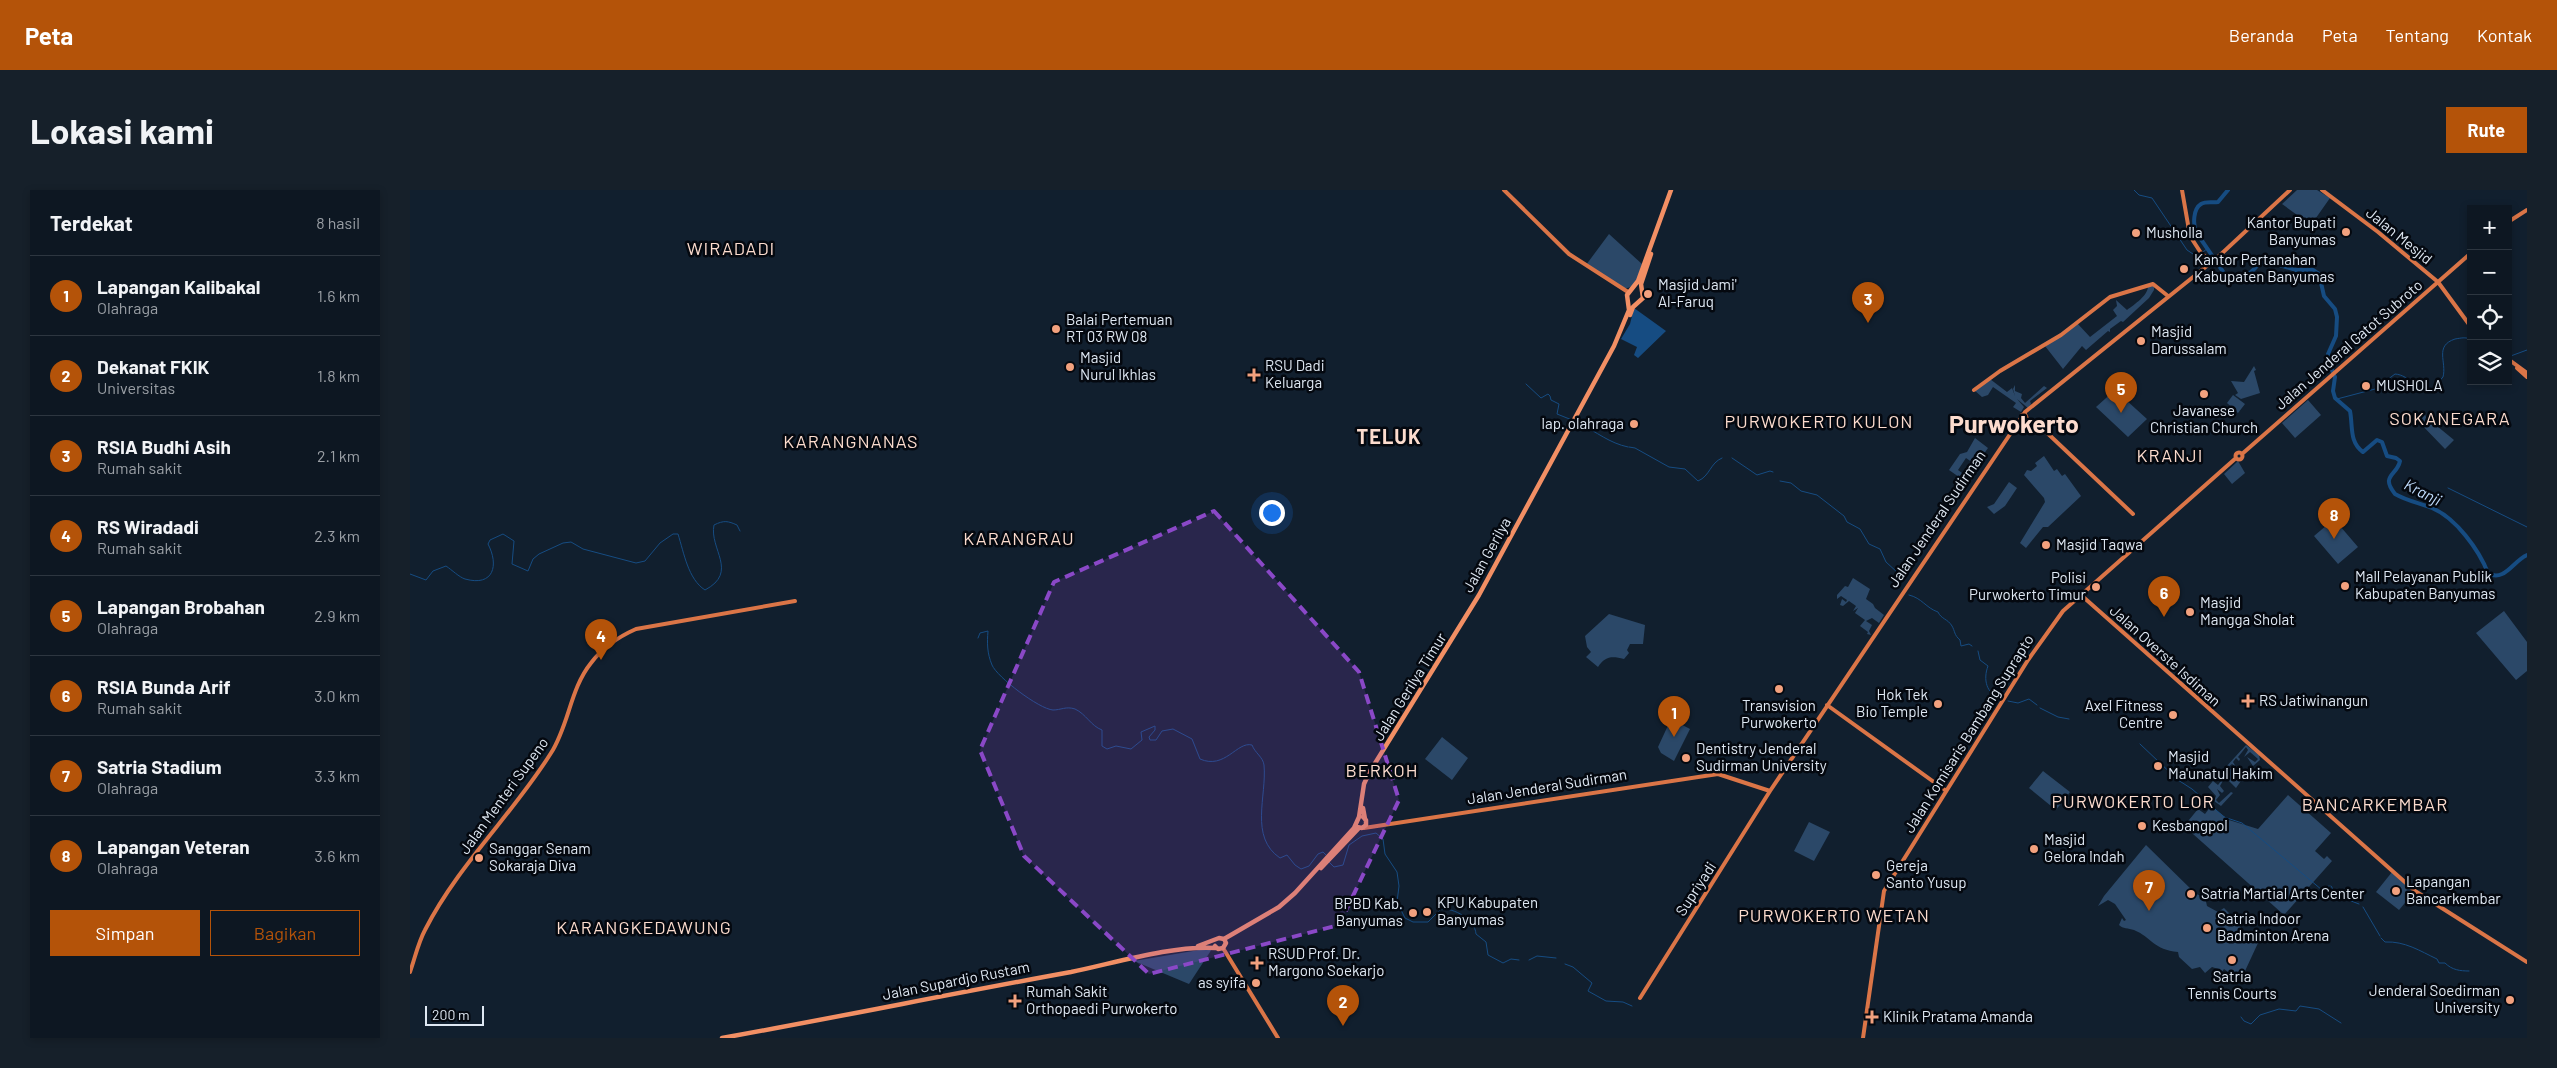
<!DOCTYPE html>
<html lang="id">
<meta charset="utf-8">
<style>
body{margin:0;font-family:Barlow,sans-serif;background:#16202a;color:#f1f3f6}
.controls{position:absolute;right:15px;top:15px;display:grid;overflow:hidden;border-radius:0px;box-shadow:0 2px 8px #0003}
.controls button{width:45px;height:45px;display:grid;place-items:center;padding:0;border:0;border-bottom:1px solid #2d3640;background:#0d1722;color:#f1f3f6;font:25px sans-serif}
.scale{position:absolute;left:15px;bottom:12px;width:59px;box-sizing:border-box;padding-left:5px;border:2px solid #dfe8f3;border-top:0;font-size:14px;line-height:18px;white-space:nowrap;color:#dfe8f3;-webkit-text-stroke:4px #04080f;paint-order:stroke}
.you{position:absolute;left:861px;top:322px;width:18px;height:18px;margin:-12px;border:4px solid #fff;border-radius:50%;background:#1a73e8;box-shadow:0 0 0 8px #1a73e833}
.badge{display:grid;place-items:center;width:32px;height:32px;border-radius:50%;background:#b45309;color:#fff;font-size:16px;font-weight:700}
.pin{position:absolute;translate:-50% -41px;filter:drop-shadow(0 1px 2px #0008)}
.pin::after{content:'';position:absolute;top:26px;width:18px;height:15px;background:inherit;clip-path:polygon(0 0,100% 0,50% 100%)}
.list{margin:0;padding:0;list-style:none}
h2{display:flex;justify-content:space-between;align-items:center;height:65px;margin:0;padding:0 20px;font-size:21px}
h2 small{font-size:16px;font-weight:400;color:#9a9fa5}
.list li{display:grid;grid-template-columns:32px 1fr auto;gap:15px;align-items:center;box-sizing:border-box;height:80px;padding:0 20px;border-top:1px solid #2d3640}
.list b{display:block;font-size:19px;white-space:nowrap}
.list p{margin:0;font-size:16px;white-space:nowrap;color:#9a9fa5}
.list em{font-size:16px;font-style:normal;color:#9a9fa5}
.actions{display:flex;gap:10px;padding:15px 20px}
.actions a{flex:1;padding:11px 0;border:1px solid #b45309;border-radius:0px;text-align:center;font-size:18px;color:#b45309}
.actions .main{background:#b45309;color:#fff}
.icon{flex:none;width:28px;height:28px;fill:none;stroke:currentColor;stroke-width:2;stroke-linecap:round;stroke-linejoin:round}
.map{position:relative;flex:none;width:2117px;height:848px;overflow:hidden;border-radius:0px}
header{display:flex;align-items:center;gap:30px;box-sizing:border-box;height:70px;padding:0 25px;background:#b45309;color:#fff}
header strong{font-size:24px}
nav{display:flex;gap:28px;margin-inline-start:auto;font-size:18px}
.intro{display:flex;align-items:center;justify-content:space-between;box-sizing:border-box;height:120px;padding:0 30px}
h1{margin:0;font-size:35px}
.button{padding:12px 22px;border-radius:0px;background:#b45309;color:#fff;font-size:18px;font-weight:700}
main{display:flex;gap:30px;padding:0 30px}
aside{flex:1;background:#0d1722;border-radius:0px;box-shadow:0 2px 8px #0003}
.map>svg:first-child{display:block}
.green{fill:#2b4868}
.water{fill:#164c82}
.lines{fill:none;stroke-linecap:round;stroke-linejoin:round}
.stream{stroke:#164c82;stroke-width:1}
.river{stroke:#164c82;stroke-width:4}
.major{stroke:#db7547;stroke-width:4}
.highway{stroke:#f28f64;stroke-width:4.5}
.marked{fill:#8a48c7;fill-opacity:0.2;stroke:#8a48c7;stroke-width:4;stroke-dasharray:10 6;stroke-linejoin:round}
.poi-dot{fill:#f2a17e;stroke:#04080f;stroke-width:2}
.labels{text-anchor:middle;stroke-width:5;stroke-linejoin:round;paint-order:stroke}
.poi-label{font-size:15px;fill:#dfe8f3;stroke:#04080f;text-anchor:start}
.street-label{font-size:15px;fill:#dfe8f3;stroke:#04080f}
.water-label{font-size:16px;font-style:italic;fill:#c1ddfe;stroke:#04080f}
.quarter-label{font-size:18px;letter-spacing:1px;fill:#fcdcce;stroke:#04080f}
.district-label{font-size:20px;font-weight:bold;letter-spacing:1px;fill:#fcdcce;stroke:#04080f}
.town-label{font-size:25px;font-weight:bold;fill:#fcdcce;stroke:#04080f}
</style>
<header>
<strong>Peta</strong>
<nav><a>Beranda</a><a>Peta</a><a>Tentang</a><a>Kontak</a></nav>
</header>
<div class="intro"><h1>Lokasi kami</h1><a class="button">Rute</a></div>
<main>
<aside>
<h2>Terdekat<small>8 hasil</small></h2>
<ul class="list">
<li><span class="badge">1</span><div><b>Lapangan Kalibakal</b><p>Olahraga</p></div><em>1.6 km</em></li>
<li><span class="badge">2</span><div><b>Dekanat FKIK</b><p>Universitas</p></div><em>1.8 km</em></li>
<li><span class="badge">3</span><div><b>RSIA Budhi Asih</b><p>Rumah sakit</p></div><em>2.1 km</em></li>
<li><span class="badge">4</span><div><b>RS Wiradadi</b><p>Rumah sakit</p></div><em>2.3 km</em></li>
<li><span class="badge">5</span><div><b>Lapangan Brobahan</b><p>Olahraga</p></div><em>2.9 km</em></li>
<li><span class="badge">6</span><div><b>RSIA Bunda Arif</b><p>Rumah sakit</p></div><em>3.0 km</em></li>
<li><span class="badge">7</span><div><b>Satria Stadium</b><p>Olahraga</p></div><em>3.3 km</em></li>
<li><span class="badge">8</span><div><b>Lapangan Veteran</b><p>Olahraga</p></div><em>3.6 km</em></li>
</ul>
<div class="actions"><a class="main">Simpan</a><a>Bagikan</a></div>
</aside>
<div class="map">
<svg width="2117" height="848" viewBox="0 0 2117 848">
<rect width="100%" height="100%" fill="#111f2e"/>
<path class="green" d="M1887 0H1907L1920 8 1901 35 1872 14Z
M1199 44 1232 74C1228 85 1227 100 1213 98L1176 75Z
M1738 95 1744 96V100L1739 108 1713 132 1711 131 1700 139V142L1698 141 1676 160 1672 156 1653 179 1635 156 1667 133 1680 147 1707 126 1703 120 1707 116 1706 110 1717 120C1725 114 1739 105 1738 95Z
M1844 176 1846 180 1844 181 1850 203 1831 209 1825 205 1828 203 1821 191 1834 192Z
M1580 189 1597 202 1602 198 1605 206 1603 199 1605 195V201L1612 204 1611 208 1615 213 1634 196 1637 198 1620 211 1621 214 1618 218 1607 209 1614 217 1611 222 1603 217 1606 213 1583 197 1578 205 1572 207 1564 200Z
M1705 200 1737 229 1718 247 1686 217Z
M1823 205 1835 214 1828 223 1817 213Z
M1898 210 1911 225 1885 248 1872 233Z
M2014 222 2016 227 2044 250 2035 259 2007 230Z
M1565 248 1578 258 1566 275 1556 268 1548 280 1556 286 1549 287 1539 280 1550 264 1557 262Z
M1634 266 1644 281 1647 279 1652 286 1655 284 1671 306 1638 337H1633L1616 358 1610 353 1635 312 1634 308 1614 285 1617 280 1621 281 1627 276 1625 273Z
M1828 271 1835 283 1822 294 1814 284Z
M1599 292 1607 298 1595 316 1584 324 1577 317 1584 314Z
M1924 329 1948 357 1928 374 1904 346Z
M1443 388 1460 399 1456 409 1463 414 1465 418 1474 425 1469 433 1462 428 1456 431 1462 435 1459 441 1461 445 1457 444 1458 442 1450 436 1455 430 1445 423 1448 418 1443 421 1446 416 1439 411 1433 416 1430 415 1432 409 1436 412 1437 410 1431 406 1427 409V405L1435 396 1438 397Z
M2094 421 2117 452V481L2106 490 2066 443Z
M1199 424 1235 435 1233 454H1220L1217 460 1219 463 1214 469C1202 466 1195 466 1188 477L1176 467 1181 462 1177 457 1175 446Z
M1261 529 1280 539 1264 571 1251 563 1248 557Z
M1032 547 1058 568 1042 590 1015 569Z
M1836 555 1849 565 1850 570 1843 576 1837 567 1845 572 1848 569 1840 562 1834 567 1838 560 1836 557 1828 567 1830 569 1829 571 1826 568 1823 572 1826 577 1822 574 1818 577 1833 588 1826 598 1816 588 1819 581 1815 578Z
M1633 581 1660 602 1646 620 1619 598Z
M1811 584 1815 587 1810 596 1814 601 1812 603 1807 599 1810 605 1806 610 1809 613 1821 602 1823 603 1811 616 1804 611 1806 606 1798 597 1803 591 1808 595 1811 591 1808 587Z
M1878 605 1921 643 1905 661 1914 669 1917 666 1922 671 1874 725 1774 636 1788 619 1795 624 1801 616 1819 630 1848 639Z
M1399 632 1420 642 1404 671 1384 661Z
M1736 655 1786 704 1795 707 1797 716 1808 722 1814 718 1820 724 1824 734 1830 736 1833 742 1831 744 1848 753 1829 794 1825 787 1814 779 1811 783 1808 779 1802 777 1795 783 1790 777 1782 779 1769 767 1768 762C1744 760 1741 747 1724 740 1718 738 1713 739 1709 735L1712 728 1714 731 1716 730 1705 714 1698 710 1688 716 1694 706Z
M1982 682 2005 701 1989 720 1966 702Z
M795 759 801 760 800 762 779 794 724 771Z"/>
<path class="water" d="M1224 118 1256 141 1228 168 1224 165 1227 157 1211 149 1220 134Z"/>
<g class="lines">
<path class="stream" d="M1724 0 1729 5 1742 8 1777 60 1783 64 1789 63
M1793 62 1798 58
M2098 167 2117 160
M1116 194 1131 208 1138 204 1140 206 1141 210 1149 214 1147 224 1162 230
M1927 209 1965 199 1985 184C2000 185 2007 202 2023 198L2033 187C2037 172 2024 156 2045 149 2051 148 2055 147 2061 149
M1170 234C1187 242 1199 253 1218 257
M1219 257 1225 258 1259 277 1275 279 1288 291C1300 286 1300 273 1312 268
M1322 268 1347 285 1360 281 1363 282
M1370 291 1381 293 1391 301 1407 305 1434 326 1437 332 1450 339 1459 354 1470 359 1476 372 1488 383 1485 397
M2038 298 2117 337
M0 384 16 390 23 381 36 376C42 380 49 387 55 389 84 397 89 375 78 354L80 350 93 344 104 351 102 374 118 381 123 369 129 364 153 353 161 352 173 359 226 373 235 371 250 353 263 344H268C274 363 278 389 295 400 329 382 299 359 304 335 314 330 318 331 327 335L330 341
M1499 405C1512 408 1516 418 1528 422 1531 429 1538 429 1542 436 1545 441 1544 445 1550 450L1551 456 1559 454 1562 456
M568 448 570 443 578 441C577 453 577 463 582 475 587 487 629 519 643 520 651 520 656 516 665 519 676 524 681 536 692 540V556L697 559 706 556 721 559 732 550 731 542 745 536V540L739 547 740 550H746L752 541 763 539 782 549 790 569C815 580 827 551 842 555 845 563 853 567 854 575 857 606 839 647 870 668L877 665 885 675 891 679 899 676 908 664 913 662 916 665
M1568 461 1570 470 1578 476C1573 489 1576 505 1591 507
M1598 511 1608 513 1619 509 1627 515
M1630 518 1648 527 1659 529
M1730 554 1768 590 1782 599 1814 627 1832 633 1912 700 1919 696
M919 672 924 677 933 675 939 655 952 646 966 643 973 649 975 664 987 682 989 696 987 712 995 728 1003 732H1018L1031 719C1044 718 1065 729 1066 744L1076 752 1078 765 1093 773 1101 769 1109 770
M1921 696 1926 704
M1928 706 1949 714
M1953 717 1970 746
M1971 748 1975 752C1995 751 2010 761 2027 769L2029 773H2035C2042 780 2050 781 2059 781
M1119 770 1127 766 1146 768
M1155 774 1163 777 1182 793 1178 801 1196 811 1213 812 1222 816
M1831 827 1834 831 1841 834 1850 825 1869 819 1886 821 1890 816 1909 819 1931 833"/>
<path class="river" d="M1818 0 1808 12C1803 13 1796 11 1791 14 1783 19 1783 34 1786 42L1818 89C1835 94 1841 80 1852 72L1856 71 1886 80H1903L1909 84 1914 106 1925 119 1927 127 1926 146 1918 164V171L1925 187 1923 201 1925 208 1940 221C1943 236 1939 252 1953 262L1967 250 1972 252 1977 266 1986 268 1990 271C1987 286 1970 285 1985 304 1997 311 2010 313 2022 318 2046 328 2069 360 2078 383 2094 393 2104 370 2117 365"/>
<path class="major" d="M1094 0 1159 64 1218 102
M1772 0 1780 46 1791 63 1795 77
M1912 0 1968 42 2028 92 2061 137
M2098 32 2117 20
M1791 63 1802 72
M2098 169 2117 183
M2107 178 2117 187
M1564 200 1590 181 1651 145 1700 107 1743 94 1758 106
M1612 225 1615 224 1618 231 1633 239 1723 324
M1825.5 266a3.5 3.5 0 1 1 7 0a3.5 3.5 0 1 1-7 0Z
M1832 264 2061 63
M1671 405 2005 701 2117 772
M1417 515 1535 600
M954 638 1308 584 1360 601
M813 758 868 848
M0 782C5 768 8 753 15 740 48 675 103 624 141 563 159 535 160 499 181 473 193 457 208 447 226 439L385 411
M1230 808 1360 601 1615 222 1808 67 1880 0
M1453 848 1474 701 1618 470 1653 421 1826 268"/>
<path class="highway" d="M1220 125 1223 117 1233 108 1231 94 1241 64
M953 618 955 629
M947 637 952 638 956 635V630L953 627
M911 678 949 638
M814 749 869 717 885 703 944 638 949 627 954 594 959 583 1069 405 1204 156 1219 120 1217 105 1228 91 1261 0
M788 756 809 748 814 749
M805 756 808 759 813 758 816 753 814 749
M312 848C429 827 545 803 661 782 705 773 762 755 806 758"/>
</g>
<path class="marked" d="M804 321 949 482 989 610 929 735 739 784 614 666 570 560 644 392Z"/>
<g class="poi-dot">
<circle cx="1936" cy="42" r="5"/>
<circle cx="1726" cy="43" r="5"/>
<circle cx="1774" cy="79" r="5"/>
<circle cx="1238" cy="104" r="5"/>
<circle cx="646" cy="139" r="5"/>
<circle cx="1731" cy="151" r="5"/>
<circle cx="660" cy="177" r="5"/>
<path d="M841.5 177.5h5v5h5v5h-5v5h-5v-5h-5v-5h5z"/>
<circle cx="1956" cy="196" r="5"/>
<circle cx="1794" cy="204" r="5"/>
<circle cx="1224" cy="234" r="5"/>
<circle cx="1636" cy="355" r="5"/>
<circle cx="1935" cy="396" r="5"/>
<circle cx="1686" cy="397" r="5"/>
<circle cx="1780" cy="422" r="5"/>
<circle cx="1369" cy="499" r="5"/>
<path d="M1835.5 503.5h5v5h5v5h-5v5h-5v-5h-5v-5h5z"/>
<circle cx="1528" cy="514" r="5"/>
<circle cx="1763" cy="525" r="5"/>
<circle cx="1276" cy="568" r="5"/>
<circle cx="1748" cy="576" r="5"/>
<circle cx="1732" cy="636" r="5"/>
<circle cx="1624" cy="659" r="5"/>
<circle cx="69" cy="668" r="5"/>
<circle cx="1466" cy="685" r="5"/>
<circle cx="1986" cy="701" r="5"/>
<circle cx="1781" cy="704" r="5"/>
<circle cx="1017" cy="722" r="5"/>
<circle cx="1003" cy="723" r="5"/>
<circle cx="1797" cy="738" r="5"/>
<circle cx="1822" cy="770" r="5"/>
<path d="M844.5 765.5h5v5h5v5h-5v5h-5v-5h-5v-5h5z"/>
<circle cx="846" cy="793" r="5"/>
<circle cx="2100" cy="810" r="5"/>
<path d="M602.5 803.5h5v5h5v5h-5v5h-5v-5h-5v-5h5z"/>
<path d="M1459.5 819.5h5v5h5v5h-5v5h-5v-5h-5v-5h5z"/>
</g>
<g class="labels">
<g class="poi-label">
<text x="1926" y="38" text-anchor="end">Kantor Bupati<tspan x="1926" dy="17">Banyumas</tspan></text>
<text x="1736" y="48">Musholla</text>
<text x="1784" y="75">Kantor Pertanahan<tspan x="1784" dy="17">Kabupaten Banyumas</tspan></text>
<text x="1248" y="100">Masjid Jami'<tspan x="1248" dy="17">Al-Faruq</tspan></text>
<text x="656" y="135">Balai Pertemuan<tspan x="656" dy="17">RT 03 RW 08</tspan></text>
<text x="1741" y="147">Masjid<tspan x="1741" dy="17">Darussalam</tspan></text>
<text x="670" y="173">Masjid<tspan x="670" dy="17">Nurul Ikhlas</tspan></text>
<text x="855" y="181">RSU Dadi<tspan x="855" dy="17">Keluarga</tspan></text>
<text x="1966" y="201">MUSHOLA</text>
<text x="1794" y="226" text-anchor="middle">Javanese<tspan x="1794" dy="17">Christian Church</tspan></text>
<text x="1214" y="239" text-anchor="end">lap. olahraga</text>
<text x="1646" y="360">Masjid Taqwa</text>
<text x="1945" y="392">Mall Pelayanan Publik<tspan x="1945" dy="17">Kabupaten Banyumas</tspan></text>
<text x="1676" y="393" text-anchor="end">Polisi<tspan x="1676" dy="17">Purwokerto Timur</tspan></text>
<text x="1790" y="418">Masjid<tspan x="1790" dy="17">Mangga Sholat</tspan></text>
<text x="1518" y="510" text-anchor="end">Hok Tek<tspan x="1518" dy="17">Bio Temple</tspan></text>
<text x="1849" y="516">RS Jatiwinangun</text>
<text x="1369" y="521" text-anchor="middle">Transvision<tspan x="1369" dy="17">Purwokerto</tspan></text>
<text x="1753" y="521" text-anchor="end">Axel Fitness<tspan x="1753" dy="17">Centre</tspan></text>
<text x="1286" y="564">Dentistry Jenderal<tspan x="1286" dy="17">Sudirman University</tspan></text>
<text x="1758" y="572">Masjid<tspan x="1758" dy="17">Ma'unatul Hakim</tspan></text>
<text x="1742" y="641">Kesbangpol</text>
<text x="1634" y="655">Masjid<tspan x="1634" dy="17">Gelora Indah</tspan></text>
<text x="79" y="664">Sanggar Senam<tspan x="79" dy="17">Sokaraja Diva</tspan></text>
<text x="1476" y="681">Gereja<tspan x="1476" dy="17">Santo Yusup</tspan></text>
<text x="1996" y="697">Lapangan<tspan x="1996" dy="17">Bancarkembar</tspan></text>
<text x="1791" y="709">Satria Martial Arts Center</text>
<text x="1027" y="718">KPU Kabupaten<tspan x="1027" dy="17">Banyumas</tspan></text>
<text x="993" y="719" text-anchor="end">BPBD Kab.<tspan x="993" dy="17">Banyumas</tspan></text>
<text x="1807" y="734">Satria Indoor<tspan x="1807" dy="17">Badminton Arena</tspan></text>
<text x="858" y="769">RSUD Prof. Dr.<tspan x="858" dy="17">Margono Soekarjo</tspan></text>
<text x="1822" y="792" text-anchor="middle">Satria<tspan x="1822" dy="17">Tennis Courts</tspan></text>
<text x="836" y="798" text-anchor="end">as syifa</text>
<text x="2090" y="806" text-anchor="end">Jenderal Soedirman<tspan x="2090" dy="17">University</tspan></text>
<text x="616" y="807">Rumah Sakit<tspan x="616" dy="17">Orthopaedi Purwokerto</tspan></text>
<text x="1473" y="832">Klinik Pratama Amanda</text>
</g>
<g class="street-label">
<text transform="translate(1989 46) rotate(39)" y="5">Jalan Mesjid</text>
<text transform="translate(1939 155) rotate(-41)" y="5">Jalan Jenderal Gatot Subroto</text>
<text transform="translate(1527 329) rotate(-56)" y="5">Jalan Jenderal Sudirman</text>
<text transform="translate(1077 365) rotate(-61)" y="5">Jalan Gerilya</text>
<text transform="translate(1755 466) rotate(42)" y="5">Jalan Overste Isdiman</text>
<text transform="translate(1000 497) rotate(-58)" y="5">Jalan Gerilya Timur</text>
<text transform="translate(1559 544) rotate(-58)" y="5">Jalan Komisaris Bambang Suprapto</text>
<text transform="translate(1137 597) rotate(-9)" y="5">Jalan Jenderal Sudirman</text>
<text transform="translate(94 606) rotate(-54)" y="5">Jalan Menteri Supeno</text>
<text transform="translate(1286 699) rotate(-57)" y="5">Supriyadi</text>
<text transform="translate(546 791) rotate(-11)" y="5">Jalan Supardjo Rustam</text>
</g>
<g class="water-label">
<text transform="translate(2013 302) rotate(27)" y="6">Kranji</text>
</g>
<g class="quarter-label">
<text x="321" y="65">WIRADADI</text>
<text x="2040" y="235">SOKANEGARA</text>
<text x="1409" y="238">PURWOKERTO KULON</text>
<text x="441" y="258">KARANGNANAS</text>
<text x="1760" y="272">KRANJI</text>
<text x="609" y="355">KARANGRAU</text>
<text x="972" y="587">BERKOH</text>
<text x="1723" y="618">PURWOKERTO LOR</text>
<text x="1965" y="621">BANCARKEMBAR</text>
<text x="1424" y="732">PURWOKERTO WETAN</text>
<text x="234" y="744">KARANGKEDAWUNG</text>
</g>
<g class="district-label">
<text x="979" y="254">TELUK</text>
</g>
<g class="town-label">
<text x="1604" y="243">Purwokerto</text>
</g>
</g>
</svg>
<div class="controls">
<button>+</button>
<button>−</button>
<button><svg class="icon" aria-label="locate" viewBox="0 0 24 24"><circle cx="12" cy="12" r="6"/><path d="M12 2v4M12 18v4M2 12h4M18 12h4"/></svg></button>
<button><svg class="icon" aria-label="layers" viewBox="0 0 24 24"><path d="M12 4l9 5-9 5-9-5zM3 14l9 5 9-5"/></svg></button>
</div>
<div class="scale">200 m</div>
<div class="you"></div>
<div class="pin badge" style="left:1264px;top:547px">1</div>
<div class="pin badge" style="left:933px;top:836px">2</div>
<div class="pin badge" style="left:1458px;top:133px">3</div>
<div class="pin badge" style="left:191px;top:470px">4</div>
<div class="pin badge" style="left:1711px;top:223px">5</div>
<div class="pin badge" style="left:1754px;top:427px">6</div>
<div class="pin badge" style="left:1739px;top:721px">7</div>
<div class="pin badge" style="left:1924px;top:349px">8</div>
</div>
</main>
